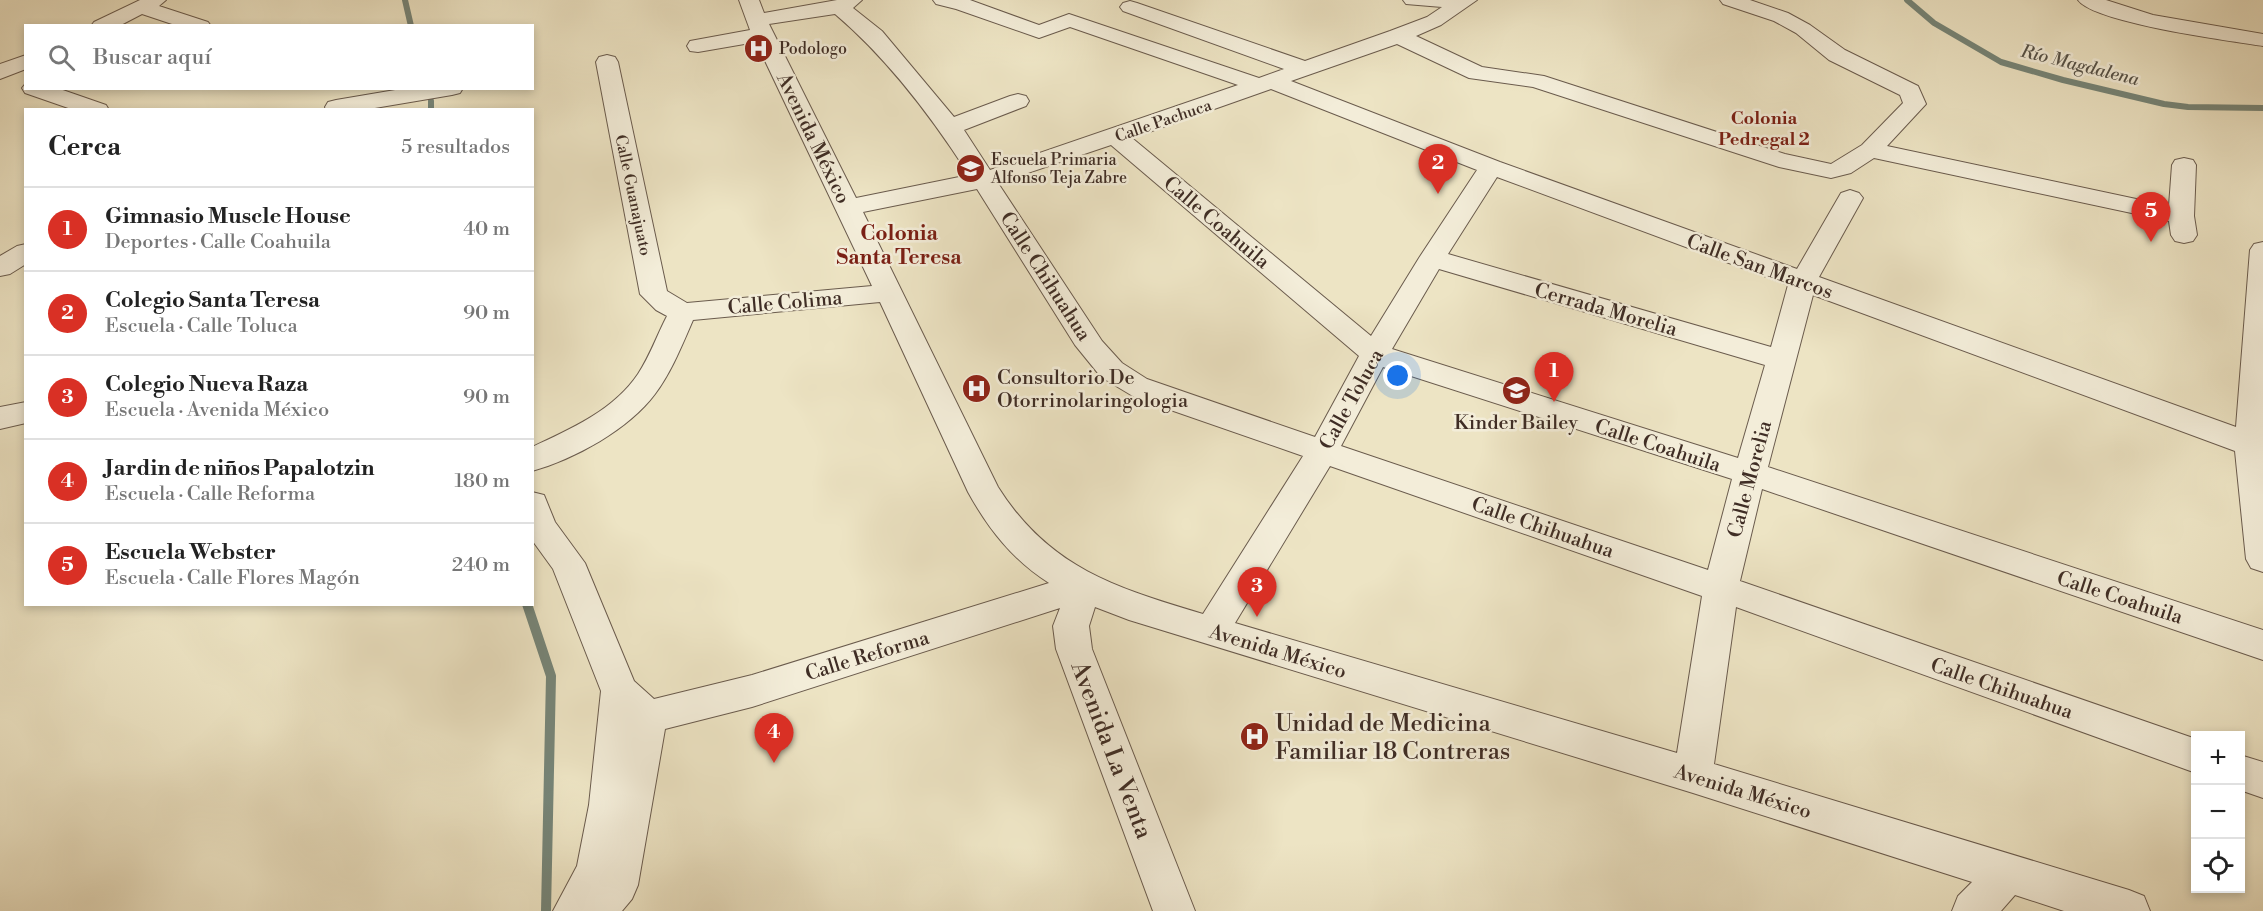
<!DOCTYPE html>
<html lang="es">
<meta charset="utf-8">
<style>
body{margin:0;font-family:"Libre Bodoni",serif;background:#f6f6f6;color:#222}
.controls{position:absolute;right:18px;bottom:18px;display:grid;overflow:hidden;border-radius:0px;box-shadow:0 3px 9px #0003}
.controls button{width:54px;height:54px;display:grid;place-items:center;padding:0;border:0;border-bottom:2px solid #e0e0e0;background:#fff;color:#222;font:30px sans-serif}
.you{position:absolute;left:1398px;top:376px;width:21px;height:21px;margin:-15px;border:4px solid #fff;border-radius:50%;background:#1a73e8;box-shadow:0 0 0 9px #1a73e833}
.badge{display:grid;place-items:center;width:39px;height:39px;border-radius:50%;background:#d93025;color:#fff;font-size:20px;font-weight:700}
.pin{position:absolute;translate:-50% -50px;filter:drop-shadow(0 2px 3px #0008)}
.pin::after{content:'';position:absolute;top:32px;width:21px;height:18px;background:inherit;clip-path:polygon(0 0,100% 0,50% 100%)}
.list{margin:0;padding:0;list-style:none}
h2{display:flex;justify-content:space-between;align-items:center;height:78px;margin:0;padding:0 24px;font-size:26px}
h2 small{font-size:20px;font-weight:400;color:#767676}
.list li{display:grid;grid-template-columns:39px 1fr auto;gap:18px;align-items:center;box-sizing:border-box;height:84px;padding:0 24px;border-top:2px solid #e0e0e0}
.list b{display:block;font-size:22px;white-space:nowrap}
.list p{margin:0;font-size:20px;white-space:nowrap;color:#767676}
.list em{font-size:20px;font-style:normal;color:#767676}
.icon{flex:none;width:33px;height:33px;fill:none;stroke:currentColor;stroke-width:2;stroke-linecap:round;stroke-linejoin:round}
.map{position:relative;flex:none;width:2263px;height:911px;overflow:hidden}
.search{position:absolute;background:#fff;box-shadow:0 3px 9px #0003;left:24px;top:24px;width:510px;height:66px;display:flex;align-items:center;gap:15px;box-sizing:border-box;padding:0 21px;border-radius:0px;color:#767676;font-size:22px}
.panel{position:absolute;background:#fff;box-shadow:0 3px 9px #0003;left:24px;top:108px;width:510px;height:498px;border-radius:0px}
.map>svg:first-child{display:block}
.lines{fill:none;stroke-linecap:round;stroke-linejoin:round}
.stream-far1{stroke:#768578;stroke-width:6}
.stream{stroke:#768578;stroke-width:10}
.minor-casing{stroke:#6a5b4d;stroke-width:2}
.minor{fill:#f3edd9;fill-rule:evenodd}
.labels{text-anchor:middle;stroke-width:5;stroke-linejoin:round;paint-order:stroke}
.far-poi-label{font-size:16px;fill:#3f2d25;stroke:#f3edd9;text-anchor:start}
.far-street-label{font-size:16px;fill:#3f2d25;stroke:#f3edd9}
.far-water-label{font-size:18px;font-style:italic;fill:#565248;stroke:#f3edd9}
.far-neighbourhood-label{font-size:18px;font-weight:bold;fill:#7a1f14;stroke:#f3edd9}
.street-label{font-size:20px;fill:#3f2d25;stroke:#f3edd9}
.poi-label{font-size:20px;fill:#3f2d25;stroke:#f3edd9;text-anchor:start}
.neighbourhood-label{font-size:21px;font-weight:bold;fill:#7a1f14;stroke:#f3edd9}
.near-poi-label{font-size:24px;fill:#3f2d25;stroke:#f3edd9;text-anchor:start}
.near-street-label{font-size:24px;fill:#3f2d25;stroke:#f3edd9}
</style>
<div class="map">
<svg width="2263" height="911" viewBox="0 0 2263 911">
<rect width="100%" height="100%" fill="#ede4c4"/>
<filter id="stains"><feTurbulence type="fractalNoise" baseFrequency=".00333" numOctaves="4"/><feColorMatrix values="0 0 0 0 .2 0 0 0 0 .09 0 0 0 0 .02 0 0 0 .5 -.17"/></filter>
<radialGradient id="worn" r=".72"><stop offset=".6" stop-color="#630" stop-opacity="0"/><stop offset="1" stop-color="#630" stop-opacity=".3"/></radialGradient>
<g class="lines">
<path class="stream-far1" d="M405 0 411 26
M1907 0 1934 23 2001 62 2063 80 2164 104 2188 107 2263 108
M431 101V110"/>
<path class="stream" d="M527 604 551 676 546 911"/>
<defs>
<path id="minor" d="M140 0H166L159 6 208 22 211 26H178L142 14 119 26H91L94 22Z
M739 0H759L764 13 837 0H862L853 8 882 31 954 117 1010 96 1018 94 1026 96 1029 101 1026 106 964 130 990 170 1238 85 1070 27 1039 38 956 9 936 4 933 0H970L1039 25 1069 14 1259 78 1284 69 1123 11 1120 7 1123 3 1130 1 1137 3 1305 61 1390 31 1427 17 1442 7 1406 4 1403 0H1477L1441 25 1416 36 1482 67 1544 76 1785 154 1831 164 1862 145 1903 103 1900 95 1829 60 1796 33 1774 21 1723 4 1720 0H1750L1788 13 1810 25 1845 50 1918 86 1926 104 1887 146 2169 206 2172 165 2175 160 2184 158 2193 160 2196 165 2194 216 2197 235 2193 241 2184 243 2175 241 2171 235 2169 221 1874 158 1851 173 1831 178 1779 167 1533 87 1469 78 1397 44 1291 81 1500 162 1797 269 1841 193 1850 190 1859 193 1863 198 1819 277 2236 427 2250 250 2254 244 2263 242V572L2251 568 2246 559 2235 451 1813 295 1768 467 2263 630V660L1762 489 1740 581 2196 739V773L1736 607 1714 764 2129 890 2144 896 2150 911H2064L2015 895 2001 911H1952L1958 896 1972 882 1693 793 1129 620 1095 607 1089 626 1092 649 1195 911H1153L1056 649 1053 626 1060 608 752 707 665 729 638 885 632 899 622 911H553L577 866 589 805 601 691 553 569 532 540V492L544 495 555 522 585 563 634 681 654 699 752 675 1049 583C1013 560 989 530 968 492L880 302 693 320C682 345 672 371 655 394 629 429 575 459 532 471V447C571 429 614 410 638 374 650 356 657 335 667 316L656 310 640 294 596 62 599 57 607 55 615 57 618 62 667 291 687 303 872 286 756 42 698 52 690 51 687 46 690 41 750 30ZM835 14C888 59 931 116 969 175L856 198 769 24ZM1271 89 1477 170 1419 258 1371 336 1132 138ZM1111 145 1359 356 1315 437 1147 379 1122 363 1102 341 998 183ZM1497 177 1788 285 1771 347 1448 254ZM977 189 1075 345 1101 377 1136 398 1303 456 1203 614C1116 588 1049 568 998 487L863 212ZM1439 269 1765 365 1738 458 1392 349ZM1383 367 1732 479 1708 570 1341 446ZM1330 466 1702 596 1677 753 1235 623Z
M2078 0H2106L2153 15 2263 34V46C2231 41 2094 23 2078 0Z
M26 55V69L0 79V64Z
M26 83V88H57L106 105 109 110H74L25 93 22 88Z
M407 88H463L460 93 452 95 363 110H326L325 107 328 102 336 100Z
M26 244V264L10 274 0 276V256L17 246Z
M26 402V423L0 429V407Z
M2240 755 2263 762V798L2240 790Z"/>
</defs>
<use href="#minor" class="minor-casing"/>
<use href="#minor" class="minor"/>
</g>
<defs>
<symbol id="hospital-disc" viewBox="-11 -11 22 22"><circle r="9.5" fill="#8f2418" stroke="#f3edd9"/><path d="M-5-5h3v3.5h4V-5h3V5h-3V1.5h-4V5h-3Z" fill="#fff"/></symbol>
<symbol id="school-disc" viewBox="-11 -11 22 22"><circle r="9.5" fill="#8f2418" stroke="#f3edd9"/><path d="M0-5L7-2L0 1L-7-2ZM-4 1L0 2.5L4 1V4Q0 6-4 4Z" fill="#fff"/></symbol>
</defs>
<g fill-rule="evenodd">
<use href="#hospital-disc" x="742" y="32" width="33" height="33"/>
<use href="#school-disc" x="954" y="152" width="33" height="33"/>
<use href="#hospital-disc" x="960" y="372" width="33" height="33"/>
<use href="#school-disc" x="1500" y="374" width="33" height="33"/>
<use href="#hospital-disc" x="1238" y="720" width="33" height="33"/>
</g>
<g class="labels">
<g class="far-poi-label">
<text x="779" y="54">Podologo</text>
<text x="991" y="165">Escuela Primaria<tspan x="991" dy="18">Alfonso Teja Zabre</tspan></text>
</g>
<g class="far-street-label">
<text transform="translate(1163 120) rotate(-19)" y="6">Calle Pachuca</text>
<text transform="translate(634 195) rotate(78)" y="6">Calle Guanajuato</text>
</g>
<g class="far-water-label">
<text transform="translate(2080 65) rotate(14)" y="6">Río Magdalena</text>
</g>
<g class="far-neighbourhood-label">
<text x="1764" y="124">Colonia<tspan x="1764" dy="21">Pedregal 2</tspan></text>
</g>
<g class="street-label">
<text transform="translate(814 138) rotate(64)" y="7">Avenida México</text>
<text transform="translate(1217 222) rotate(40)" y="7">Calle Coahuila</text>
<text transform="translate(1760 266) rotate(20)" y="7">Calle San Marcos</text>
<text transform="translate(1046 276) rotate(57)" y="7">Calle Chihuahua</text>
<text transform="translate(785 302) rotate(-5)" y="7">Calle Colima</text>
<text transform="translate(1606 309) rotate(16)" y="7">Cerrada Morelia</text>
<text transform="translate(1351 399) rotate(-61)" y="7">Calle Toluca</text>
<text transform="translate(1658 445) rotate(18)" y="7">Calle Coahuila</text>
<text transform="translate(1749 479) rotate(-75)" y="7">Calle Morelia</text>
<text transform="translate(1543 527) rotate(19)" y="7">Calle Chihuahua</text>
<text transform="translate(2120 597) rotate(18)" y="7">Calle Coahuila</text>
<text transform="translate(1278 651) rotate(17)" y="7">Avenida México</text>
<text transform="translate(867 655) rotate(-17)" y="7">Calle Reforma</text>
<text transform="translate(2002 688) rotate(19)" y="7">Calle Chihuahua</text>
<text transform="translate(1743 791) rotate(17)" y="7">Avenida México</text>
</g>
<g class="poi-label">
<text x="997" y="384">Consultorio De<tspan x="997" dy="23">Otorrinolaringologia</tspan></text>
<text x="1516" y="429" text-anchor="middle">Kinder Bailey</text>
</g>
<g class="neighbourhood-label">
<text x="899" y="240">Colonia<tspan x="899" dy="24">Santa Teresa</tspan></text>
</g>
<g class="near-poi-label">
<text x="1275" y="731">Unidad de Medicina<tspan x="1275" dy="28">Familiar 18 Contreras</tspan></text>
</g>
<g class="near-street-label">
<text transform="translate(1112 750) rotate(69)" y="8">Avenida La Venta</text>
</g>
</g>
<rect width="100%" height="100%" filter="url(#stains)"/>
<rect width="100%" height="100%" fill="url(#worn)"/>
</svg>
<div class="controls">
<button>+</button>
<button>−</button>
<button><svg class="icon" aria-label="locate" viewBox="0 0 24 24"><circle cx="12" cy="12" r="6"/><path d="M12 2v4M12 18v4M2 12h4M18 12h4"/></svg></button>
</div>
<div class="you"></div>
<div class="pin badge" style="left:1554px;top:402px">1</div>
<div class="pin badge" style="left:1438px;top:194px">2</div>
<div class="pin badge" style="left:1257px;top:617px">3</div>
<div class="pin badge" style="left:774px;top:763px">4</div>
<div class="pin badge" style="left:2151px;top:242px">5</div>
<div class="search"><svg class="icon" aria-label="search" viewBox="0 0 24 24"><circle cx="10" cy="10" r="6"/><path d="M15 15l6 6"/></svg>Buscar aquí</div>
<section class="panel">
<h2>Cerca<small>5 resultados</small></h2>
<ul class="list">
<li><span class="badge">1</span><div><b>Gimnasio Muscle House</b><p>Deportes · Calle Coahuila</p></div><em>40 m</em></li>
<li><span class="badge">2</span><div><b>Colegio Santa Teresa</b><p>Escuela · Calle Toluca</p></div><em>90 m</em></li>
<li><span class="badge">3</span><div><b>Colegio Nueva Raza</b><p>Escuela · Avenida México</p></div><em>90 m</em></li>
<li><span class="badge">4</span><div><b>Jardin de niños Papalotzin</b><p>Escuela · Calle Reforma</p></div><em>180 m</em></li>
<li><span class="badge">5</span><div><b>Escuela Webster</b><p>Escuela · Calle Flores Magón</p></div><em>240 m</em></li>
</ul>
</section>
</div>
